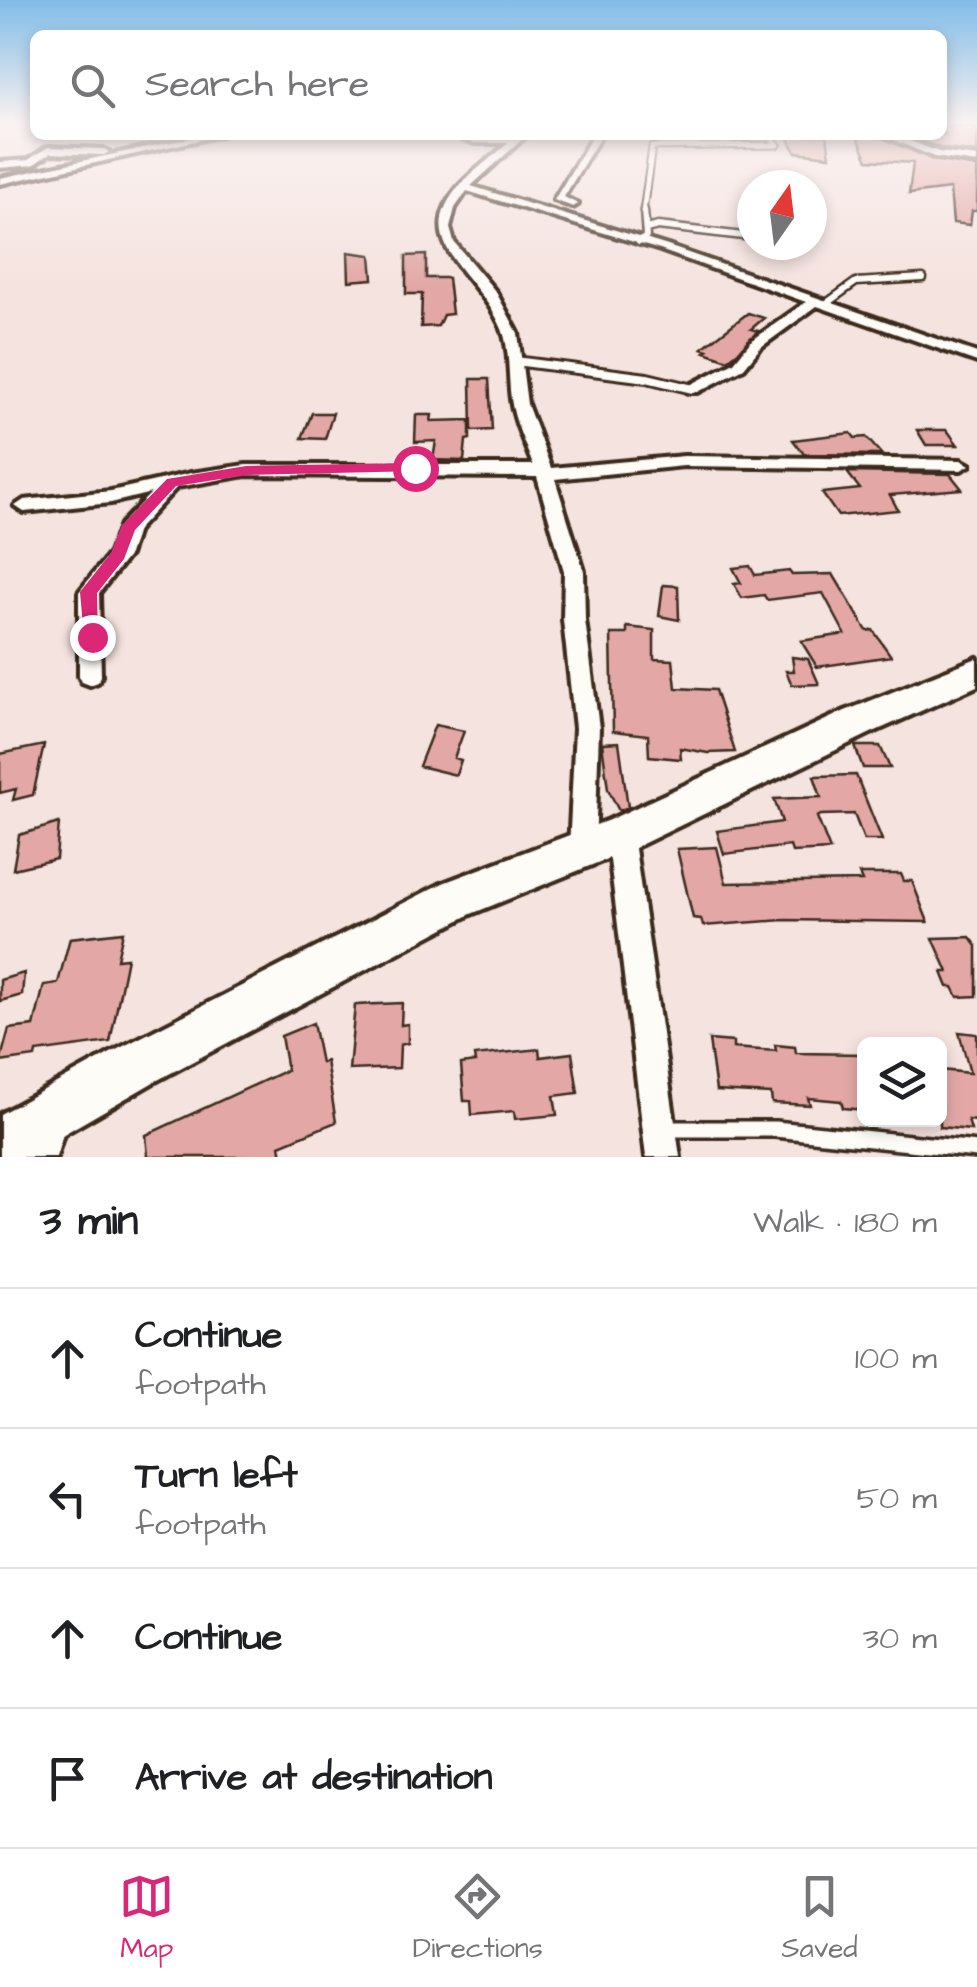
<!DOCTYPE html>
<meta charset="utf-8">
<style>
body{margin:0;font-family:"Architects Daughter",sans-serif;background:#f2f2f2;color:#202124}
.controls{position:absolute;right:30px;bottom:30px;display:grid;overflow:hidden;border-radius:15px;box-shadow:0 5px 15px #0003}
.controls button{width:90px;height:90px;display:grid;place-items:center;padding:0;border:0;border-bottom:2px solid #e0e0e0;background:#fff;color:#202124;font:50px sans-serif}
.compass{position:absolute;left:737px;top:170px;width:90px;height:90px;border-radius:50%;background:#fff;box-shadow:0 5px 15px #0003;rotate:14deg}
.stop{position:absolute;width:30px;height:30px;margin:-22px;border:8px solid #db2777;border-radius:50%;background:#fff}
.stop.end{background:#db2777;border-color:#fff;box-shadow:0 2px 10px #0008}
.list{margin:0;padding:0;list-style:none}
h2{display:flex;justify-content:space-between;align-items:center;height:130px;margin:0;padding:0 40px;font-size:42px}
h2 small{font-size:32px;font-weight:400;color:#757577}
.list li{display:grid;grid-template-columns:65px 1fr auto;gap:30px;align-items:center;box-sizing:border-box;height:140px;padding:0 40px;border-top:2px solid #e0e0e0}
.list b{display:block;font-size:38px;white-space:nowrap}
.list p{margin:0;font-size:32px;white-space:nowrap;color:#757577}
.list em{font-size:32px;font-style:normal;color:#757577}
.icon{flex:none;width:55px;height:55px;fill:none;stroke:currentColor;stroke-width:2;stroke-linecap:round;stroke-linejoin:round}
.map{position:relative;flex:none;width:977px;height:1157px;overflow:hidden}
.search{position:absolute;background:#fff;box-shadow:0 5px 15px #0003;left:30px;right:30px;top:30px;height:110px;display:flex;align-items:center;gap:25px;box-sizing:border-box;padding:0 35px;border-radius:15px;color:#757577;font-size:38px}
.sheet{height:690px;background:#fff}
nav{display:flex;justify-content:space-around;align-items:center;box-sizing:border-box;height:140px;border-top:2px solid #e0e0e0;background:#fff;font-size:28px;color:#757577}
nav a{display:grid;justify-items:center;gap:5px}
nav .on{color:#db2777}
.map>svg:first-child{display:block}
.building{fill:#e3a8a6;stroke:#3b2a1e;stroke-width:2.5}
.lines{fill:none;stroke-linecap:round;stroke-linejoin:round}
.lane-far3-casing{stroke:#3b2a1e;stroke-width:9}
.lane-far2-casing{stroke:#3b2a1e;stroke-width:11}
.lane-far1-casing{stroke:#3b2a1e;stroke-width:14}
.lane-casing{stroke:#3b2a1e;stroke-width:22}
.street-casing{stroke:#3b2a1e;stroke-width:8}
.secondary-casing{stroke:#3b2a1e;stroke-width:8}
.lane-far3{stroke:#fdfcf7;stroke-width:5}
.lane-far2{stroke:#fdfcf7;stroke-width:6}
.lane-far1{stroke:#fdfcf7;stroke-width:8}
.lane{stroke:#fdfcf7;stroke-width:15}
.street{fill:#fdfcf7;fill-rule:evenodd}
.secondary{fill:#fdfcf7;fill-rule:evenodd}
.route{fill:#db2777}
</style>
<div class="map">
<svg width="977" height="1157" viewBox="0 0 977 1157">
<rect width="100%" height="100%" fill="#f5e3df"/>
<filter id="ink" filterUnits="userSpaceOnUse"><feTurbulence type="fractalNoise" baseFrequency=".01" numOctaves="2"/><feDisplacementMap in="SourceGraphic" scale="20" xChannelSelector="R" yChannelSelector="G"/><feConvolveMatrix kernelMatrix="1 2 1 2 8 2 1 2 1" color-interpolation-filters="sRGB"/></filter>
<g filter="url(#ink)">
<path class="building" d="M942 126H972L977 130V153L940 148 905 135H945Z
M787 135H827L830 156 796 152Z
M857 135H879L933 160 977 167V211H972L970 225 953 223 950 189 909 194 913 163 868 160Z
M348 252 371 255 373 279 349 281Z
M426 255V278H448L452 314 443 315 438 326 421 327 422 294H406V256Z
M748 313 764 318 751 329 758 331 737 353 728 360 705 352 708 350 702 348Z
M471 379H489L492 430 472 431Z
M312 413H333L325 439 302 438Z
M416 415H432L431 421 470 420V439L466 440 464 461 433 460 436 441 415 442Z
M917 430H947L958 445H926Z
M851 433 855 438 866 437 882 455 804 454 793 440Z
M847 472 950 474 962 489 890 495 898 510 838 516 822 493 860 489Z
M750 566 755 575 789 571 792 575 833 574 867 631 873 630 891 656 817 667 801 641 845 634 823 593 767 600 764 595 742 598 734 584 741 583 733 568Z
M663 585 678 586 679 620 659 616Z
M627 627 654 630V659L673 660 676 688 715 690 735 752 708 753 680 748 681 759 649 756 648 735 613 731 611 634H627Z
M792 657 808 659 819 684 792 685 786 671H794Z
M435 725 464 731 454 758 461 760 456 775 419 766Z
M619 742 628 807 619 811 608 789 602 743Z
M44 745 33 795 13 800 16 789 0 793V754Z
M855 746H880L890 768H863Z
M856 775 882 840H864L854 814 821 815 817 817 830 850 792 852 790 846 724 854 717 831 782 822 774 799 821 797 814 776Z
M59 823 56 859 13 869 19 835Z
M717 847 726 883 862 881 859 874H901L904 881H912L928 922 783 920 703 926 701 919 693 918 677 849Z
M123 932 117 959 127 958 110 1042 36 1052 35 1057 0 1062 9 1029 34 1026 44 985 58 983 70 938Z
M970 937 977 946V996L958 997 953 987H948L942 972H948L933 938Z
M24 973 22 995 0 1001V980Z
M402 1003 401 1025 408 1024V1043L400 1045 399 1068 349 1070 355 1005Z
M313 1023 321 1063 326 1061 336 1122 280 1145 282 1157H148L146 1135 287 1070 281 1036Z
M959 1032 977 1034V1121L968 1120 971 1130 940 1127V1070L970 1073Z
M709 1040 733 1042V1048L776 1051 775 1045 795 1047 796 1053 864 1054V1110L843 1108 841 1101 808 1098 810 1105 772 1103 771 1094 716 1091Z
M539 1049 540 1057 572 1053 578 1093 554 1096 557 1115 515 1119 514 1111 472 1115 471 1101H464L461 1064 475 1062 474 1056Z"/>
<g class="lines">
<defs>
<path id="lane-far3" d="M643 212 652 147 778 145 769 135"/>
<path id="lane-far2" d="M646 229 658 226 752 237
M639 242 646 237 644 210
M824 305 856 282 923 278"/>
<path id="lane-far1" d="M515 361 647 378 693 389"/>
<path id="lane" d="M664 1129H775L977 1150"/>
<path id="street" d="M205 135H222L0 184V178Z
M450 135 514 138 527 135 471 186 668 246 977 353V362L817 306 761 347 744 368 698 392H688V386L734 362 751 341 806 302 660 250 467 191 455 208 450 228 454 242 496 292 518 333 527 404 551 468 684 456 961 460 970 465 961 470 684 466 555 479 584 571 585 620 599 728 595 850 592 859 582 863 572 859 569 850 575 728 563 620 564 571 537 477 246 475 177 487 137 530 129 555 99 593 101 676 98 682 90 685 82 682 79 676V592L110 553 121 524 151 493 111 503 24 512 15 506 24 500 111 491 191 473 246 465H533C525 444 514 421 511 399 508 377 510 349 502 329 479 273 407 243 461 184 475 169 493 157 508 143H475Z
M593 135H601L564 197 578 204 573 207 554 200Z
M882 135H894L939 152 977 157V163L934 157Z
M48 147 104 149 109 152 104 155 50 153 33 165 0 168V162L28 160Z
M620 822 629 826 633 835 680 1157H646L607 835 611 826Z
M50 1104 62 1109 67 1121 56 1157H22L38 1109Z"/>
<path id="secondary" d="M977 658V686L871 733 634 848 471 914 152 1083 24 1157H0V1114L118 1049 443 883 609 820 845 711Z"/>
</defs>
<use href="#lane-far3" class="lane-far3-casing"/>
<use href="#lane-far2" class="lane-far2-casing"/>
<use href="#lane-far1" class="lane-far1-casing"/>
<use href="#lane" class="lane-casing"/>
<use href="#street" class="street-casing"/>
<use href="#secondary" class="secondary-casing"/>
<use href="#lane-far3" class="lane-far3"/>
<use href="#lane-far2" class="lane-far2"/>
<use href="#lane-far1" class="lane-far1"/>
<use href="#lane" class="lane"/>
<use href="#street" class="street"/>
<use href="#secondary" class="secondary"/>
</g>
</g>
<linearGradient id="sky" x2="0" y2="1"><stop stop-color="#81bce8"/><stop offset="0.43" stop-color="#faf2f1"/><stop offset="1" stop-color="#faf2f1" stop-opacity="0"/></linearGradient>
<rect width="977" height="285" fill="url(#sky)"/>
<path class="route" d="M415 463 420 464V471L246 475 176 486 135 530 124 559 97 593 98 642H86L84 637 80 592 111 553 122 525 167 479 246 466Z"/>
</svg>
<div class="controls">
<button><svg class="icon" aria-label="layers" viewBox="0 0 24 24"><path d="M12 4l9 5-9 5-9-5zM3 14l9 5 9-5"/></svg></button>
</div>
<svg class="compass" viewBox="-18 -18 36 36"><path d="M0-13l5 13h-10z" fill="#e53935"/><path d="M0 13l5-13h-10z" fill="#757577"/></svg>
<div class="stop" style="left:415px;top:468px"></div>
<div class="stop end" style="left:92px;top:637px"></div>
<div class="search"><svg class="icon" aria-label="search" viewBox="0 0 24 24"><circle cx="10" cy="10" r="6"/><path d="M15 15l6 6"/></svg>Search here</div>
</div>
<section class="sheet">
<h2>3 min<small>Walk · 180 m</small></h2>
<ul class="list">
<li><svg class="icon" aria-label="ahead" viewBox="0 0 24 24"><path d="M12 20V5M6 11l6-6 6 6"/></svg><div><b>Continue</b><p>footpath</p></div><em>100 m</em></li>
<li><svg class="icon" aria-label="left" viewBox="0 0 24 24"><path d="M17 20v-9H6M10 6l-5 5 5 5"/></svg><div><b>Turn left</b><p>footpath</p></div><em>50 m</em></li>
<li><svg class="icon" aria-label="ahead" viewBox="0 0 24 24"><path d="M12 20V5M6 11l6-6 6 6"/></svg><div><b>Continue</b></div><em>30 m</em></li>
<li><svg class="icon" aria-label="arrive" viewBox="0 0 24 24"><path d="M6 21V4h12l-3 4 3 4H6"/></svg><div><b>Arrive at destination</b></div></li>
</ul>
</section>
<nav>
<a class="on"><svg class="icon" aria-label="map" viewBox="0 0 24 24"><path d="M3 6l6-2 6 2 6-2v14l-6 2-6-2-6 2zM9 4v14M15 6v14"/></svg>Map</a>
<a><svg class="icon" aria-label="directions" viewBox="0 0 24 24"><path d="M12 3l9 9-9 9-9-9zM9 14v-3h6M13 9l2 2-2 2"/></svg>Directions</a>
<a><svg class="icon" aria-label="saved" viewBox="0 0 24 24"><path d="M7 4h10v16l-5-4-5 4z"/></svg>Saved</a>
</nav>
